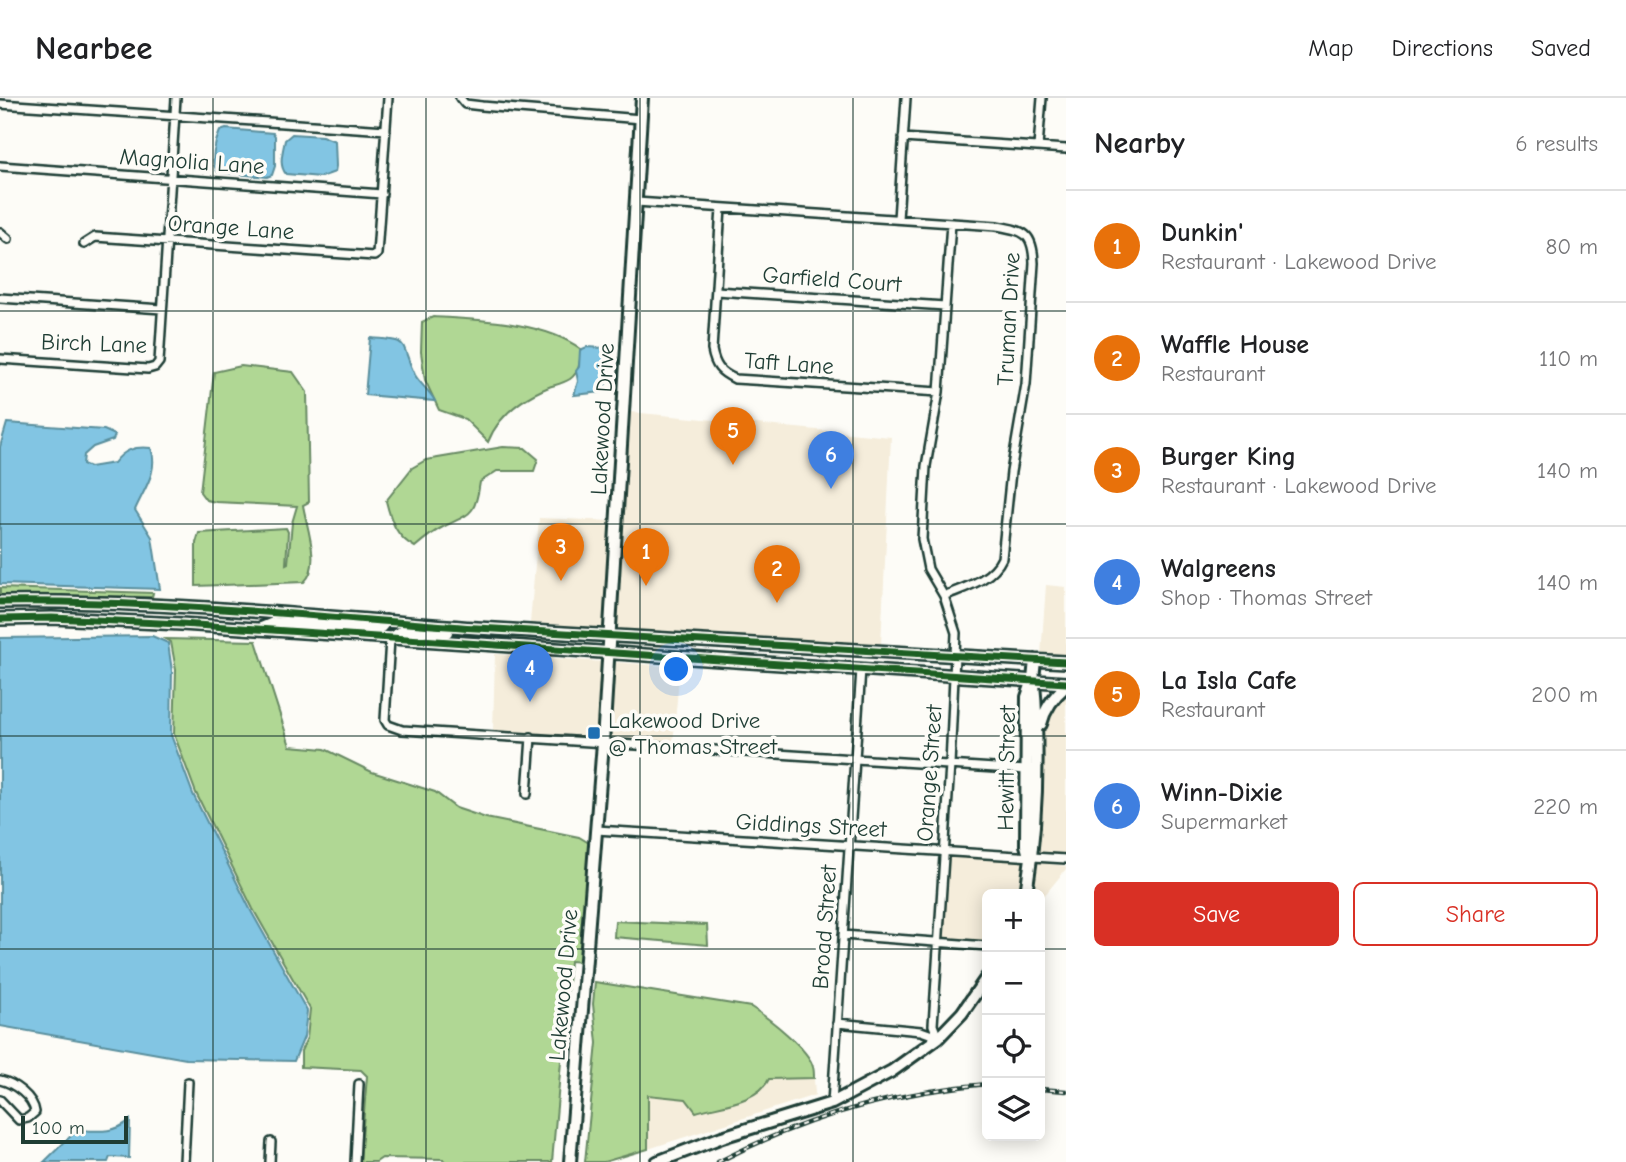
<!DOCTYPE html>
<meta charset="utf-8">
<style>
body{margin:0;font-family:"Comic Neue",sans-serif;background:#f6f6f6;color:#202124}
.controls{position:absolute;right:21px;bottom:21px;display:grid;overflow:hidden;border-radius:10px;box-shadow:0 4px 18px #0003}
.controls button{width:63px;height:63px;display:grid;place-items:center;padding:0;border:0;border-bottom:2px solid #e0e0e0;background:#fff;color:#202124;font:35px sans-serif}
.scale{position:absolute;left:21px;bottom:18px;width:107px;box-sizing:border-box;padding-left:7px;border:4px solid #1f3d34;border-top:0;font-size:19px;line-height:24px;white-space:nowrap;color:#1f3d34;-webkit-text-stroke:5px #fdfcf7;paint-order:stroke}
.you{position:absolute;left:677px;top:572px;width:24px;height:24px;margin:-18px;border:5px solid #fff;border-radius:50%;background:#1a73e8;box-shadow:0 0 0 10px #1a73e833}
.badge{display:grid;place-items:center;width:46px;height:46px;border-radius:50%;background:#d93025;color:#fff;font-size:23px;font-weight:700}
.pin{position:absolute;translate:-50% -58px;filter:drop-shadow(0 2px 4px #0008)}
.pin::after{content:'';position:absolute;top:37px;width:24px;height:21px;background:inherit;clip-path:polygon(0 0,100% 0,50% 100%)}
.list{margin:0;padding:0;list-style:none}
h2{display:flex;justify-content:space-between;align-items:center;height:91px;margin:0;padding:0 28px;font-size:30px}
h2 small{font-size:23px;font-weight:400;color:#757577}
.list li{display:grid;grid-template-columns:46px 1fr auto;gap:21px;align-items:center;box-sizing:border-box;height:112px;padding:0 28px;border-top:2px solid #e0e0e0}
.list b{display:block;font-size:26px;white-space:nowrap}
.list p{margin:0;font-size:23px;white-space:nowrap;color:#757577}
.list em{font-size:23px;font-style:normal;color:#757577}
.actions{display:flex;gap:14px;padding:21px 28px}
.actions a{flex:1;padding:16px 0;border:2px solid #d93025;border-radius:10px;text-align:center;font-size:24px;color:#d93025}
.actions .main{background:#d93025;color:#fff}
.icon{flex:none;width:38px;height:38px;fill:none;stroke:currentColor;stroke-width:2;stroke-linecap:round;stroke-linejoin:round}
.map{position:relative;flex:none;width:1066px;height:1064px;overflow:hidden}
header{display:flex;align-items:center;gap:42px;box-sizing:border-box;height:98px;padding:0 35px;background:#fff;border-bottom:2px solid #e0e0e0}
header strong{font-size:33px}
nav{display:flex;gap:38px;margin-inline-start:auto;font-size:24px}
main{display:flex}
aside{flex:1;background:#fff}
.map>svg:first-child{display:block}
.built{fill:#f5eddb}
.green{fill:#b0d794;stroke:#688a64;stroke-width:2}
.water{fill:#82c5e3;stroke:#5a8f9d;stroke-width:2}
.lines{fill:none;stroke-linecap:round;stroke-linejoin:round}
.street-casing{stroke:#1f3d34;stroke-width:12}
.secondary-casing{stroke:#1f3d34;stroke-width:16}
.street{stroke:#fdfcf7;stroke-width:7}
.secondary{stroke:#fdfcf7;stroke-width:10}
.rail-casing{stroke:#1f3d34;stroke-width:4.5}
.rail{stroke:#fdfcf7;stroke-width:2;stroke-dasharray:5;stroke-linecap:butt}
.cycleway-casing{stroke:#fdfcf7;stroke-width:11}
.cycleway{stroke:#1b5e20;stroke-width:7}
.grid{fill:none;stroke:#1f3d34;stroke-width:2;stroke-opacity:0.55}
.poi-dot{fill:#1f6fb2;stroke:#fdfcf7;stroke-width:2.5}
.labels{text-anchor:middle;stroke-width:7;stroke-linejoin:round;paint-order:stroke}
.street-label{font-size:23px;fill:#1f3d34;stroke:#fdfcf7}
.poi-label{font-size:23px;fill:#1f3d34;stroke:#fdfcf7;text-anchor:start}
</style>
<header>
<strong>Nearbee</strong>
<nav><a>Map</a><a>Directions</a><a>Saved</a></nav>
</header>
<main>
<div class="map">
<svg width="1066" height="1064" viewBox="0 0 1066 1064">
<rect width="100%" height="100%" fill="#fdfcf7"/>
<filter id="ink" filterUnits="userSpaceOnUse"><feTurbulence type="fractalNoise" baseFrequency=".0143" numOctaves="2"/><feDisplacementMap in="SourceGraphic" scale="14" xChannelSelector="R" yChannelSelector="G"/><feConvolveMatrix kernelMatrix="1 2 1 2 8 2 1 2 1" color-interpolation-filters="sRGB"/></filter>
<g filter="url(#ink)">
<path class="built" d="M630 314 891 339 881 547 614 531Z
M539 420 614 423 607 530 530 525Z
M1046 487 1066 489V558L1041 557Z
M495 556 604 564 599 640 493 633Z
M612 564 680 569 673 645 607 641Z
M1064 595H1066V755L1064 758 1034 756 1041 643 1047 617Z
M947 757 1025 764 1022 796H987V843L943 839Z
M1032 764 1066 768V771L1040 803V796H1029Z
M792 979 814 980 815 997 648 1051V997L686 1001 696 1014 711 1009 769 981Z"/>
<path class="green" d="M433 219C478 222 543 223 581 251 580 262 580 274 570 281 564 285 555 287 549 289 522 300 499 317 488 344L465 321 439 312 425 282 421 254 422 224Z
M241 268 293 274 307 294 309 404 303 407C306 427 322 468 304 484L196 488V445L199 435 286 430 288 434 286 466 288 465 292 425 297 408 216 404 206 402 200 394 214 274Z
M503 349 525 350 538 361 534 373H497L480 384C475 418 471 415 443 429 433 434 423 442 415 449 396 439 391 423 386 403L412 370 426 362Z
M0 490 153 495 152 499 0 497Z
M166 541 256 543 290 648 325 651 372 674 435 694 456 710 486 720 579 739 589 745 591 757 582 864 570 863 552 1064H445L443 1061 382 1060 376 1064H360L367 978 361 972 301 969V953L307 940 310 911 253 811 196 695 174 636 176 572 171 544Z
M615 823 707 827 708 847 614 839Z
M595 884 751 909C767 919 809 951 813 969 814 972 814 976 814 980L769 981C757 1005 719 1007 696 1014L686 1001 648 997V1051L604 1064H585L597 945 593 906Z"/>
<path class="water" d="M226 31 273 35 275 38V68L272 77 267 79 218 74C209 65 215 44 220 33Z
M292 36 322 38 335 43 336 68 335 74 321 79 286 76C278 67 283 53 285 42Z
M370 240C413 243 398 242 415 277 420 286 430 293 435 303L365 297Z
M587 249 604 250C613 262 609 282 602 294L574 297 578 283 576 273 579 269 580 252Z
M7 325 104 332 115 337 113 342 93 349 84 357 83 366 90 369 114 365C124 352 134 348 151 350 159 373 144 391 135 412L152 439 160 491 0 486V349Z
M152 538 168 545 172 573 171 637 193 696 251 813 307 913 304 939 294 963 186 961 0 928V540Z
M130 1022 129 1060 110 1059 108 1064H44L77 1032C98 1033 113 1036 130 1022Z"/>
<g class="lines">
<defs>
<path id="street" d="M460 0 465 6 482 8 641 21
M0 6 386 32
M903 40 1066 51
M1038 49 1042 0
M0 68 382 96
M636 104 997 128C1024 133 1033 134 1034 165L1026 286 1011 374 1002 460C992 482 965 489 944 498
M721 110 712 252C715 268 720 274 735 281L939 294
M898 121 906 0
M0 134 8 141
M84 146 95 139 374 158 377 156 388 0
M716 193 945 208
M0 200 162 211
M0 261 148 271 155 269 159 264 176 0
M390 541 385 622 388 627 402 632 1026 672
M527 696 531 639
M596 732 1066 761
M843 837 987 848
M837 925 921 933 938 939
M938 940 933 927 950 667 956 535 944 498 928 471 922 441 926 368 939 294 951 125
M0 982C14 985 33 999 35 1014L28 1020 19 1022 0 1002
M832 1005 861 571
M184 1064 188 984
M270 1064 271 1044
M355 1064 359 986"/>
<path id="secondary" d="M0 504C159 502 318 519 477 530 673 542 870 552 1066 564
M0 521 52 520 181 526 1066 585
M261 530 273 525 375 530 381 529 386 523
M390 541C404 527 429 533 447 534
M1041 626C1045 610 1053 599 1066 588
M1029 758 1026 747 1027 599 1033 582 1035 562
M1026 796C1035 740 1038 682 1036 625 1036 610 1036 597 1033 582
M570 1064 603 645 642 0
M657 1064 722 1039 832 1005 892 973 938 940 962 915 987 879"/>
</defs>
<use href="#street" class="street-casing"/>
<use href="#secondary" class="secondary-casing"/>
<use href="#street" class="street"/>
<use href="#secondary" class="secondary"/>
<defs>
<path id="rail" d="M1040 991 1066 993
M718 1064C803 1020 892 994 987 986"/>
</defs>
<use href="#rail" class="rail-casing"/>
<use href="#rail" class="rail"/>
<defs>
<path id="cycleway" d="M0 504C159 502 318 519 477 530 673 542 870 552 1066 564
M0 521 52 520 181 526 1066 585"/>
</defs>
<use href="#cycleway" class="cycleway-casing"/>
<use href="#cycleway" class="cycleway"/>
</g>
</g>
<path class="grid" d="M213 0V1064M426 0V1064M640 0V1064M853 0V1064M0 213H1066M0 426H1066M0 638H1066M0 851H987M1040 851H1066"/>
<rect class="poi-dot" x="587" y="628" width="14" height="14" rx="3.5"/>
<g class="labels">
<g class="street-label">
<text transform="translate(192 63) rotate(4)" y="8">Magnolia Lane</text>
<text transform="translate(231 129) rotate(4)" y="8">Orange Lane</text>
<text transform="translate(832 181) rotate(4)" y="8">Garfield Court</text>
<text transform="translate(1008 221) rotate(-87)" y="8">Truman Drive</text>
<text transform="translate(94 245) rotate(2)" y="8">Birch Lane</text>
<text transform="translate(789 265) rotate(4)" y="8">Taft Lane</text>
<text transform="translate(602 321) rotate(-87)" y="8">Lakewood Drive</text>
<text transform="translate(1006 670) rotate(-89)" y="8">Hewitt Street</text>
<text transform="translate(929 675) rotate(-86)" y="8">Orange Street</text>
<text transform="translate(811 727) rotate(3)" y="8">Giddings Street</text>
<text transform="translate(824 829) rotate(-86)" y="8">Broad Street</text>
<text transform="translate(563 887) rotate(-85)" y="8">Lakewood Drive</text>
</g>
<g class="poi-label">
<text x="608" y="630">Lakewood Drive<tspan x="608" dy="26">@ Thomas Street</tspan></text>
</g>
</g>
</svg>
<div class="controls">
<button>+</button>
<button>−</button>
<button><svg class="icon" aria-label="locate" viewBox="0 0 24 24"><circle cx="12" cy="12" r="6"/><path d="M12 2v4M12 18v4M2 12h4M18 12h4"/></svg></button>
<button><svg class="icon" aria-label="layers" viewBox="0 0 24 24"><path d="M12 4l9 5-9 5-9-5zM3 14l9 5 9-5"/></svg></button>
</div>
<div class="scale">100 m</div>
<div class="you"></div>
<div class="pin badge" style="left:646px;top:488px;background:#e8710a">1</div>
<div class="pin badge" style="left:777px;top:505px;background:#e8710a">2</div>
<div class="pin badge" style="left:561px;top:483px;background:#e8710a">3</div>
<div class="pin badge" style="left:530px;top:604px;background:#3f7fe0">4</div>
<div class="pin badge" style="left:733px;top:367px;background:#e8710a">5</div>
<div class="pin badge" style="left:831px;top:391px;background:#3f7fe0">6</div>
</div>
<aside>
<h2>Nearby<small>6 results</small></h2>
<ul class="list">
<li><span class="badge" style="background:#e8710a">1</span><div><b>Dunkin'</b><p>Restaurant · Lakewood Drive</p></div><em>80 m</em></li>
<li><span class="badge" style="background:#e8710a">2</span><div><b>Waffle House</b><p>Restaurant</p></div><em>110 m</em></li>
<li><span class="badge" style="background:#e8710a">3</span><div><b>Burger King</b><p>Restaurant · Lakewood Drive</p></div><em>140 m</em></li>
<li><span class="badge" style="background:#3f7fe0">4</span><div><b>Walgreens</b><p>Shop · Thomas Street</p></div><em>140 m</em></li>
<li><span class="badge" style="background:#e8710a">5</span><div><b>La Isla Cafe</b><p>Restaurant</p></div><em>200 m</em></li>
<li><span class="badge" style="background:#3f7fe0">6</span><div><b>Winn-Dixie</b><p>Supermarket</p></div><em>220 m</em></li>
</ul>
<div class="actions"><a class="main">Save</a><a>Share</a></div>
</aside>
</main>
